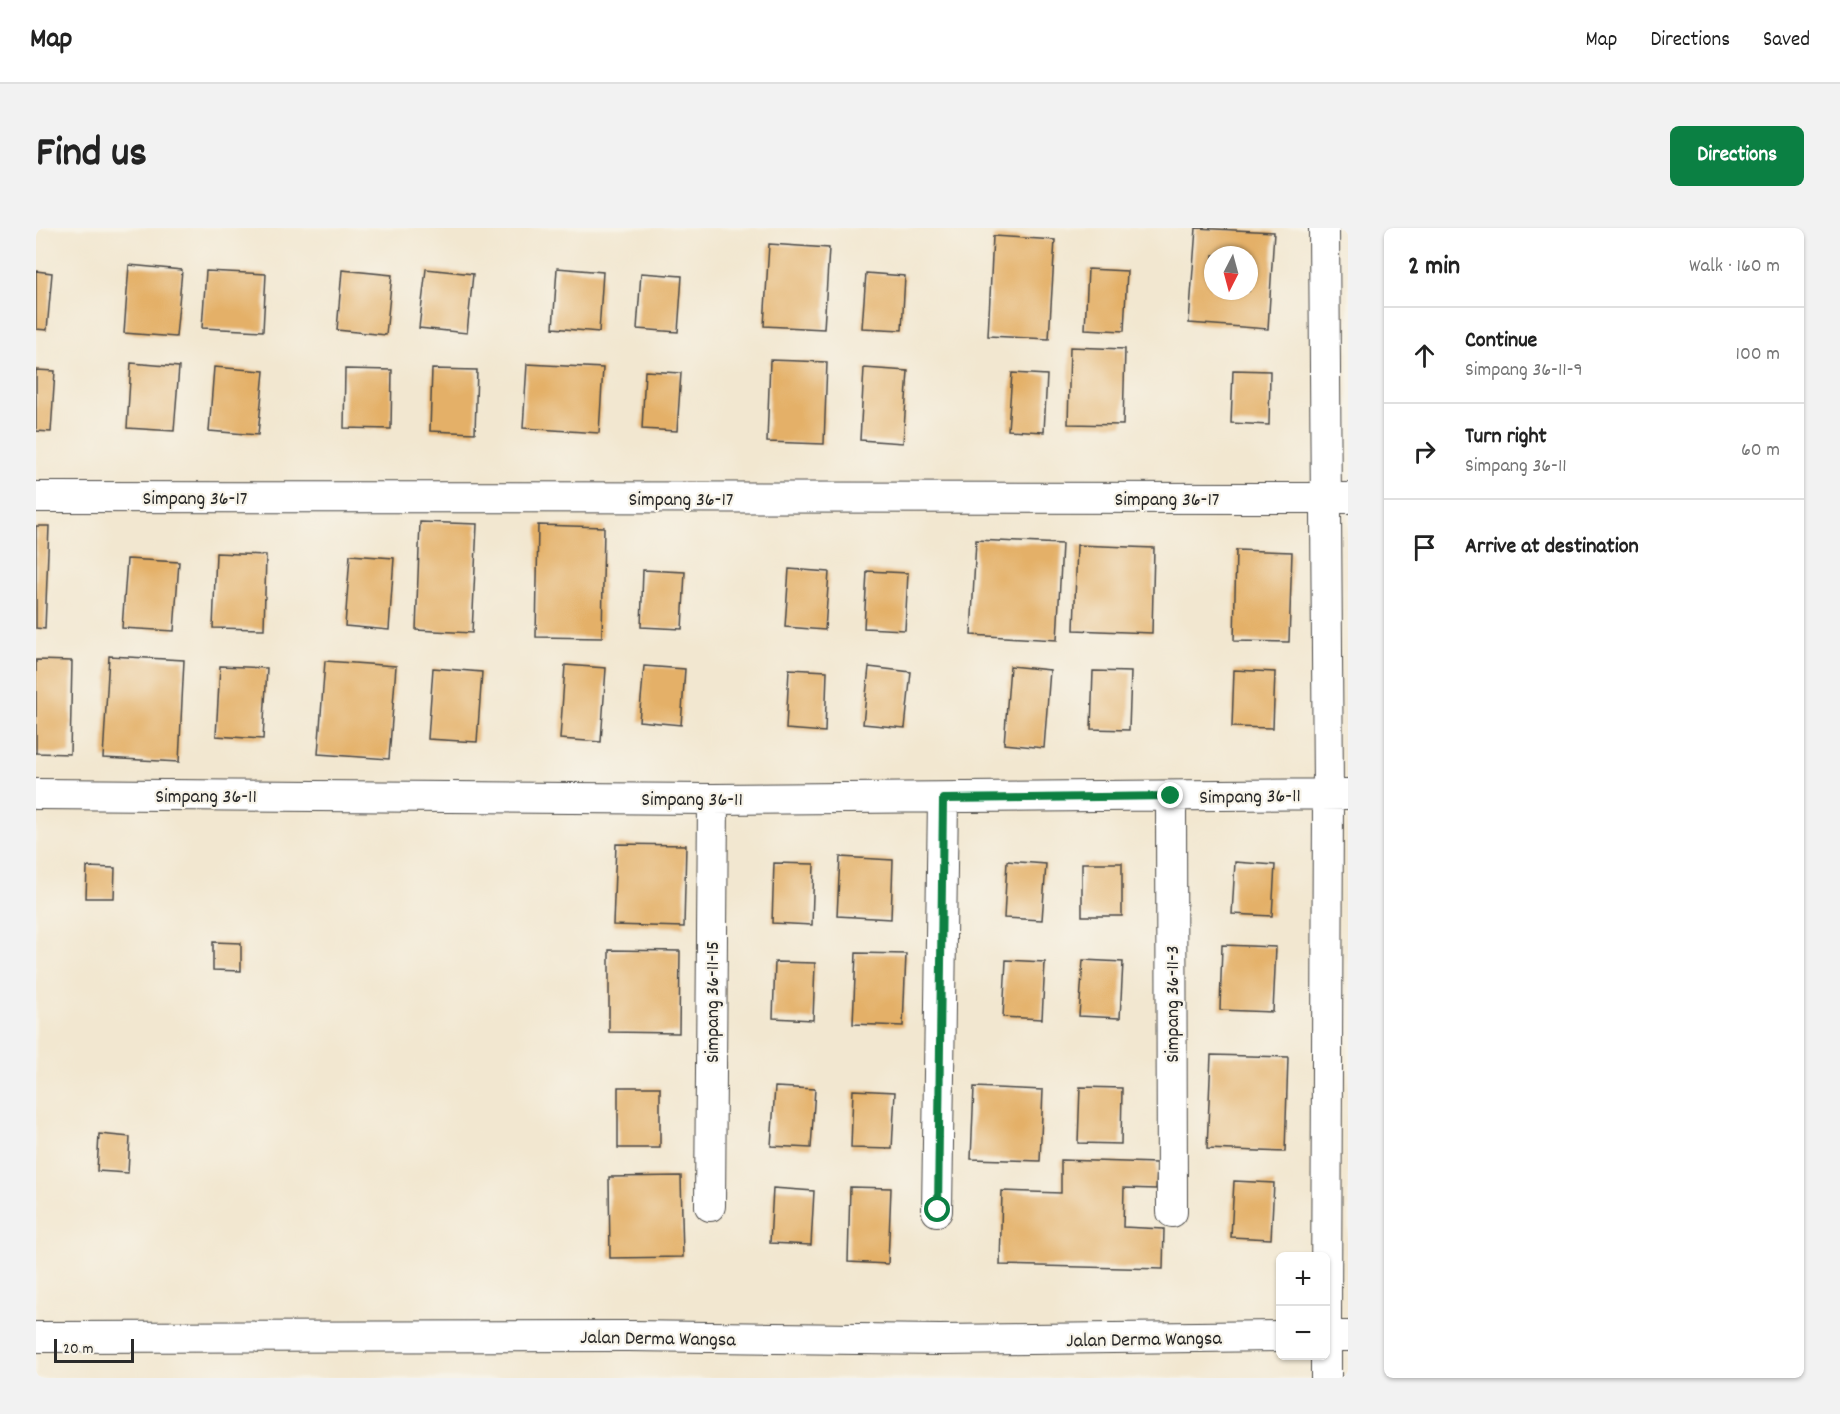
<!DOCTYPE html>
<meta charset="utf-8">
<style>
body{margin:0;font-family:Dekko,sans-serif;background:#f2f2f2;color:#222}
.controls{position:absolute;right:18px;bottom:18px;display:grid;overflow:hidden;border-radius:9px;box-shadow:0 2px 4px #0004}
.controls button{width:54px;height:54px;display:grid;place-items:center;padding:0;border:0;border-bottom:2px solid #e0e0e0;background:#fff;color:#222;font:30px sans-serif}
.compass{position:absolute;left:1168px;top:18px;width:54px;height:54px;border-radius:50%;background:#fff;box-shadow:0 2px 4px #0004;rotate:186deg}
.scale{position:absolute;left:18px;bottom:15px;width:80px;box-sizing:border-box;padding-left:6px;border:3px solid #2b2b2b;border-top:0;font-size:16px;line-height:21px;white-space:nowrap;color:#2b2b2b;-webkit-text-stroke:4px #f7f3e8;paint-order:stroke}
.stop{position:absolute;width:18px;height:18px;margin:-14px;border:4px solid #0b8043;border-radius:50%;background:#fff}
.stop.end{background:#0b8043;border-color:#fff;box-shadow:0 2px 6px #0008}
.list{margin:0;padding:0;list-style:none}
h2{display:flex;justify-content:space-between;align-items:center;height:78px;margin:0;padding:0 24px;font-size:26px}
h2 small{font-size:20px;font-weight:400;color:#767676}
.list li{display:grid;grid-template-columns:39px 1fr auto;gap:18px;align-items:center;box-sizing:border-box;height:96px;padding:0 24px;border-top:2px solid #e0e0e0}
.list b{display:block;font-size:22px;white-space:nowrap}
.list p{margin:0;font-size:20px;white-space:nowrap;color:#767676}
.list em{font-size:20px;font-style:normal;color:#767676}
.icon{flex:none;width:33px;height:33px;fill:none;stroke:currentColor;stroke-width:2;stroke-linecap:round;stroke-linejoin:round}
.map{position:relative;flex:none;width:1312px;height:1150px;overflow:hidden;border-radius:9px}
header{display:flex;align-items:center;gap:36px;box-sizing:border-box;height:84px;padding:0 30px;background:#fff;border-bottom:2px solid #e0e0e0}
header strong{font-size:28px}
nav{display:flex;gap:33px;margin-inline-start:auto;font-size:21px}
.intro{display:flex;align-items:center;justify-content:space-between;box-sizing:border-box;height:144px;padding:0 36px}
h1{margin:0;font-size:42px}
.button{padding:15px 27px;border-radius:9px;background:#0b8043;color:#fff;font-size:21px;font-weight:700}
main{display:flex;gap:36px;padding:0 36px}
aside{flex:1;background:#fff;border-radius:9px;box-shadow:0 2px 4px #0004}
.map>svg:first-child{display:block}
.building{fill:#e4b068;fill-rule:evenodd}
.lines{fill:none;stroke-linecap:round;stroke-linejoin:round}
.street-casing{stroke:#494744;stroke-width:32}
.street{stroke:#fff;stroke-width:30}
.route{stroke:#0b8043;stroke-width:8}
.labels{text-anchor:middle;stroke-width:4.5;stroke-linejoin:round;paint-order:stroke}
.street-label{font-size:20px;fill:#2b2b2b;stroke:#f7f3e8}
</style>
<header>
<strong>Map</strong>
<nav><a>Map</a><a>Directions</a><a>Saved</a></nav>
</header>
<div class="intro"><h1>Find us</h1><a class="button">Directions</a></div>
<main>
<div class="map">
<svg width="1312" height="1150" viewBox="0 0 1312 1150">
<rect width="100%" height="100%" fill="#f7f3e8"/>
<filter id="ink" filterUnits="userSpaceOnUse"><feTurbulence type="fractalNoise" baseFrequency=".0167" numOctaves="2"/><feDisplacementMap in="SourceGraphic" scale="12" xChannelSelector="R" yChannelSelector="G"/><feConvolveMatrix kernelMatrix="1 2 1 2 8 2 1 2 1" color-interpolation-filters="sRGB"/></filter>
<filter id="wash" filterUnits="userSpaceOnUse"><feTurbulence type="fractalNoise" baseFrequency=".008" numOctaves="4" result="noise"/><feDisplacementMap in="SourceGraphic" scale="24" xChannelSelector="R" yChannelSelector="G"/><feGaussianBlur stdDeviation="1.35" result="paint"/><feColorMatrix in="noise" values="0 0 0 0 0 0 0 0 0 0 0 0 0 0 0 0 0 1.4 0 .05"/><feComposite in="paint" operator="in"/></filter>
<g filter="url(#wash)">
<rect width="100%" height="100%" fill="#f2e7d0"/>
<g id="blocks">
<path class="building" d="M1160 0 1238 4 1232 101 1153 95ZM1177 27H1213V63H1177Z
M957 8 1019 12 1013 111 952 108Z
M733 16 793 20 788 101 728 98Z
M93 37 146 42 140 109 88 105Z
M521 40 567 44 563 104 517 100Z
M390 41 437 46 431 105 383 100Z
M1052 41 1091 43 1088 103 1049 101Z
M306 42 356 47 350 107 301 102Z
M0 43 16 45 11 102 0 101Z
M170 43 230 46 227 103 166 100Z
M605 45 646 48 642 104 601 101Z
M830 45 869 48 866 102 826 100Z
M1034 119 1089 121 1087 197 1032 196Z
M734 132 791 134 788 216 731 214Z
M95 135 143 139 138 203 91 200Z
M491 136 567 140 563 205 487 200Z
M178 139 228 143 222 207 173 203Z
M828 140 872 143 867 215 824 212Z
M309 141 356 142 355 201 308 200Z
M396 141 441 142 439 205 394 203Z
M0 142 19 143 15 204 0 203Z
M1197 142 1234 143 1233 197 1195 195Z
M609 143 645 145 641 203 606 201Z
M976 145 1011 147 1008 204 972 202Z
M384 294 441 296 436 405 380 402Z
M502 297 568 299 566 410 500 409Z
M0 298H13L9 401 0 400Z
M940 312 1026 316 1021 412 935 407Z
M1041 317 1118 320 1116 405 1038 402Z
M1200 322 1256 324 1253 414 1198 413Z
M180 325 230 327 228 401 177 400Z
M314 327 358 330 353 402 309 398Z
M91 331 143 334 138 403 86 400Z
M753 341 793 344 789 402 749 399Z
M607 342 649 344 646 401 605 399Z
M831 343 872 345 869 402 828 400Z
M73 428 148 432 143 534 67 530Z
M0 432 36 433 34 526 0 525Z
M289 433 360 438 353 531 282 526Z
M529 437 570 440 565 514 524 511Z
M184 438 231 440 227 511 180 508Z
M608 438 649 441 645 497 603 493Z
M974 438 1014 442 1008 520 968 516Z
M833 439 875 444 869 500 827 496Z
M397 440 446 444 441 514 392 511Z
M753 441 791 443 789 504 750 501Z
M1198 442 1239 444 1237 500 1196 499Z
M1057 443 1095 444 1093 502 1055 501Z
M580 616 650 617 648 699 577 697Z
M804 629 857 632 855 691 801 688Z
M971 633 1010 636 1006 692 968 690Z
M1199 634 1239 637 1236 688 1196 686Z
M738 635 778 636 776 697 736 695Z
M1046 635H1086V688H1046Z
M51 639 79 640 78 670H50Z
M177 714 205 715V743L177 742Z
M1186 717 1240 719 1237 784 1184 782Z
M573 722 644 723 643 805 573 804Z
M820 725 870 726 867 798 817 796Z
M970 732 1009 734 1006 791 967 789Z
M1047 732 1087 734 1084 790 1043 788Z
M739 734 779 735 777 792 737 790Z
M1175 827 1252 829 1249 924 1171 921Z
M582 859H624V920H582Z
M739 859 779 861 775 920 735 918Z
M938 859 1007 862 1004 933 935 931Z
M1044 859 1086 860 1085 916 1042 915Z
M817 862 859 864 856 921 815 920Z
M63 906 94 909 92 945 61 943Z
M1025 932 1121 935 1120 961 1088 960 1087 999 1128 1001 1127 1041 964 1037 966 963 1025 965Z
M645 948 647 1029 574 1030 573 949Z
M1198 953 1238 955 1235 1011 1195 1009Z
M814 959 855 960 852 1036 812 1034Z
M737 960 778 963 775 1017 734 1015Z"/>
</g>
</g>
<g filter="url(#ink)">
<use href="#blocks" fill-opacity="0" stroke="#494744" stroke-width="1.5"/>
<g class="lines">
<defs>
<path id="street" d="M1288 0 1292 566 1290 1093
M0 269 1312 270
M0 566 677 571 1312 566
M1135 568 1136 984
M674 978 677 571
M901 983 907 571
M1290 1108H1312
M0 1109 591 1108 904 1112 1244 1108
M1290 1119V1150"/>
</defs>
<use href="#street" class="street-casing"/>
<use href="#street" class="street"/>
</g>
</g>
<g class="lines" filter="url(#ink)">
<path class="route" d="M902 982 907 571 1135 568"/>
</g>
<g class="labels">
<g class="street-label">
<text x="159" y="276">Simpang 36-17</text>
<text x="645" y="277">Simpang 36-17</text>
<text x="1131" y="277">Simpang 36-17</text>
<text x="170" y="574">Simpang 36-11</text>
<text transform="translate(1214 567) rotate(-1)" y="7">Simpang 36-11</text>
<text x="656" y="577">Simpang 36-11</text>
<text transform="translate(675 774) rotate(-90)" y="7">Simpang 36-11-15</text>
<text transform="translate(1135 776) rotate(-90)" y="7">Simpang 36-11-3</text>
<text transform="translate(622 1109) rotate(1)" y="7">Jalan Derma Wangsa</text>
<text transform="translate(1108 1110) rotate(-1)" y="7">Jalan Derma Wangsa</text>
</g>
</g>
</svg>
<div class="controls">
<button>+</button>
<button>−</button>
</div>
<svg class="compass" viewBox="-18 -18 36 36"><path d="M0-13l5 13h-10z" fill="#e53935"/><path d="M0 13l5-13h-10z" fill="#767676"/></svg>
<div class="scale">20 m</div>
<div class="stop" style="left:902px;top:982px"></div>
<div class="stop end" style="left:1135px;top:568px"></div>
</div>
<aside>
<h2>2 min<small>Walk · 160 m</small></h2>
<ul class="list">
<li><svg class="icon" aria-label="ahead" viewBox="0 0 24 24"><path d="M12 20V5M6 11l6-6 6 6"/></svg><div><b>Continue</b><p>Simpang 36-11-9</p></div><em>100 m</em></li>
<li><svg class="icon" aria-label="right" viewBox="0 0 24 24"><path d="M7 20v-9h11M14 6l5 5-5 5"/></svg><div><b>Turn right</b><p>Simpang 36-11</p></div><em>60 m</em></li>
<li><svg class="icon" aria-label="arrive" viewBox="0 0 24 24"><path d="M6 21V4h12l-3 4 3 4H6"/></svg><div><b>Arrive at destination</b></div></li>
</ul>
</aside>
</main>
